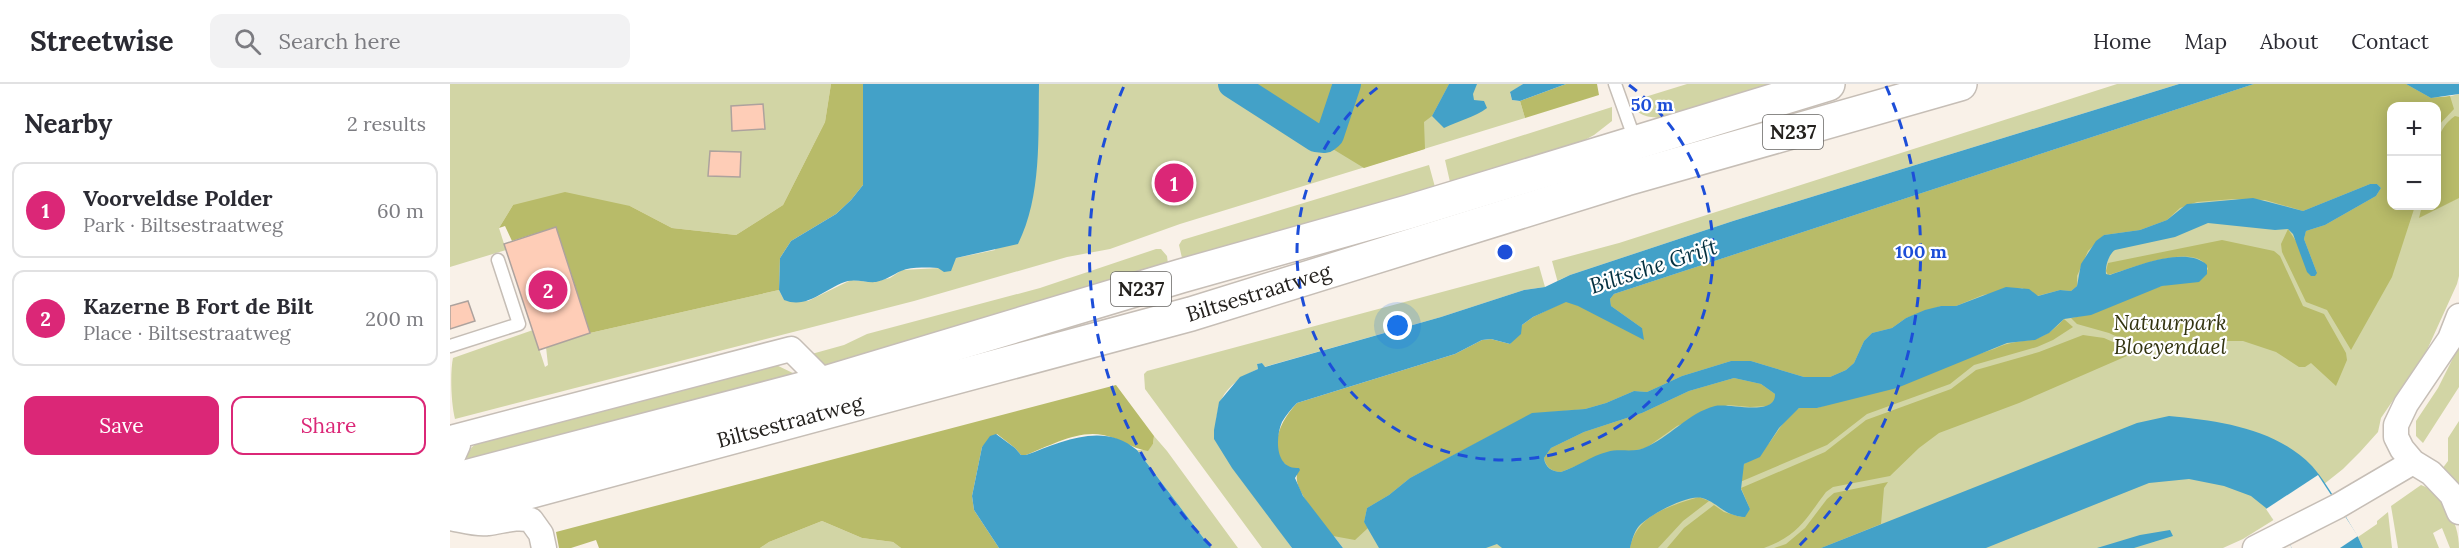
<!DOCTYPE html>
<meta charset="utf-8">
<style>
body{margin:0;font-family:Lora,serif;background:#f2f2f3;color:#2b2b33}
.controls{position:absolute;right:18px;top:18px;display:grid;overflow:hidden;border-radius:12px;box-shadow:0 3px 15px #0003}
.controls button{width:54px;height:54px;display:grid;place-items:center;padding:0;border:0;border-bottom:2px solid #e1e1e2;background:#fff;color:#2b2b33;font:30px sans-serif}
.you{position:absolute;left:948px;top:242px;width:21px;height:21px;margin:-15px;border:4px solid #fff;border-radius:50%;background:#1a73e8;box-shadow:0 0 0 9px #1a73e833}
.badge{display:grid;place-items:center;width:39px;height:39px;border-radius:50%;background:#db2777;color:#fff;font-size:20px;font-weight:700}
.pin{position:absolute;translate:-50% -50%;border:3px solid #fff;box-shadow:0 2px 6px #0006}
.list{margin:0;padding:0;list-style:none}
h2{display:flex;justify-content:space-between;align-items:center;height:78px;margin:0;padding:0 24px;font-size:26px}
h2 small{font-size:20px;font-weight:400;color:#7c7c81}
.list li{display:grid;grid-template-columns:39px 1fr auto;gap:18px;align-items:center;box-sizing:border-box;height:96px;margin:0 12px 12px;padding:0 12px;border:2px solid #e1e1e2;border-radius:12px}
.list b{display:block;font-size:22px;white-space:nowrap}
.list p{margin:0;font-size:20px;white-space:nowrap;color:#7c7c81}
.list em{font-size:20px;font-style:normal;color:#7c7c81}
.actions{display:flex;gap:12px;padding:18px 24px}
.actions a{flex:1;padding:14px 0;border:2px solid #db2777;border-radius:12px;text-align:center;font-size:21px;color:#db2777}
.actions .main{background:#db2777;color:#fff}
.icon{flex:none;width:33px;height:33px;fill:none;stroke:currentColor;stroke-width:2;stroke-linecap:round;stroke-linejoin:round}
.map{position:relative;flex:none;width:2009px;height:464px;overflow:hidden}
header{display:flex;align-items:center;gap:36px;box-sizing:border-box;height:84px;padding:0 30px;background:#fff;border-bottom:2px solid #e1e1e2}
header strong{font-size:28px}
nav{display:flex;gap:33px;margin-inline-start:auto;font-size:21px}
.search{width:420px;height:54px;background:#f2f2f3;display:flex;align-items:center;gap:15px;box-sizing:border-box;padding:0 21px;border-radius:12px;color:#7c7c81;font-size:22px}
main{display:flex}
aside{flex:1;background:#fff}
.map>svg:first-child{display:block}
.green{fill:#d2d5a5;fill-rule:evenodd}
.forest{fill:#b8bb69}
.water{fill:#43a1c8;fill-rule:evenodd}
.pier{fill:#f9f1e8}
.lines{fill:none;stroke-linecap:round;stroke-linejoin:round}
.canal{stroke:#43a1c8;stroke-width:28}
.building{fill:#fecdb7;stroke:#ada29d;stroke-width:1.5}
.service-casing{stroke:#c6beb6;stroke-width:15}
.minor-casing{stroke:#c6beb6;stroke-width:27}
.primary-casing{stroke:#c6beb6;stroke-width:36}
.service{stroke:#fff;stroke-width:12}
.minor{stroke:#fff;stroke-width:24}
.primary{stroke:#fff;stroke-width:33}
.ring{fill:none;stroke:#1d4ed8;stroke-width:3;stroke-dasharray:10 8}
.labels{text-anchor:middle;stroke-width:4.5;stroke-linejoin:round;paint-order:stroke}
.shield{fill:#fff;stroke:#666462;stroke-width:1.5}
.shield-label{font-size:20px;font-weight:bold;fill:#25221f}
.street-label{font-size:21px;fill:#25221f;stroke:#fff}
.park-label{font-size:21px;font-style:italic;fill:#333410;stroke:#fff}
.water-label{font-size:22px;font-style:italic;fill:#043040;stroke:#fff}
.centre{fill:#1d4ed8;stroke:#fff;stroke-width:3}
.ring-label{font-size:18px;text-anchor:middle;font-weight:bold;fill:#1d4ed8;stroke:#fff;stroke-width:4.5;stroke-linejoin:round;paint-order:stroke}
</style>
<header>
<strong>Streetwise</strong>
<div class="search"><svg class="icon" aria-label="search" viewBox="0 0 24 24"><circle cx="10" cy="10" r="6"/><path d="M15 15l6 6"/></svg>Search here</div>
<nav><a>Home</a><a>Map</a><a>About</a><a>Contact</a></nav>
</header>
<main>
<aside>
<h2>Nearby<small>2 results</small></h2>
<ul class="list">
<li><span class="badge">1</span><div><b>Voorveldse Polder</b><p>Park · Biltsestraatweg</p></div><em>60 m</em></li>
<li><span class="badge">2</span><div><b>Kazerne B Fort de Bilt</b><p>Place · Biltsestraatweg</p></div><em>200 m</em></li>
</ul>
<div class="actions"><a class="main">Save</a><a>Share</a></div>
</aside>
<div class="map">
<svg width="2009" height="464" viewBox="0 0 2009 464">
<rect width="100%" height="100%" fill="#f9f1e8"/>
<path class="green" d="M0 0H381L375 38 333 121 286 151 222 144 180 122 63 121 49 144 56 166 0 183Z
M586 0H1073L1060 9 1062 16 1070 17 1075 34 730 140 660 165 617 173 464 217 5 335C1 319 0 288 3 274L83 246 95 283 98 281 96 263 140 249 329 206 334 216 358 217 401 196 422 198 440 194 452 186 489 184 506 174 545 166Z
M1237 0H1321L1211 34C1198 33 1185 32 1182 17Z
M1667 0H1729L1283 137 1120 191 1109 196 1108 199 1102 177 1169 159Z
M1804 0H1956L1993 14 2009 10V192L2007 200 1977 266 1931 334 1928 348 1910 368 1893 385 1849 420 1793 455 1773 464H893L853 412 1164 210ZM1942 22H1986V122H1942Z
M1162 23V37L1144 51 1124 62 1000 98 995 76Z
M979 81 985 103 732 174 729 161 732 156Z
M706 165H711L717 172 718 180 371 282 358 271 394 261 417 250 590 204Z
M1089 182 1095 203 1074 206 991 233 814 283 812 279 807 280 808 285C793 292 779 300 771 316 768 321 768 329 766 335L817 429 842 464H812L695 305 694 290 697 287Z
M2009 262V303L1973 359 1966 352V337L1988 304Z
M322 279 347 291 12 379 22 363 31 356Z
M2009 337V406L1992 385 1998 377V354Z
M704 352 717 367 788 464H761L687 366H698L703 360Z
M1971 401C1995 410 2009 440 2009 464H2000L1992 444 1983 449 1989 464H1948L1941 422Z
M1938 428 1942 464H1913L1908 453 1927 440V437Z
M372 437 412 454 443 458 451 464H310L319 458Z"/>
<path class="forest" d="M381 0H413V101L401 116 386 130 341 157 330 174 329 206 140 249 106 143 62 157 55 142 49 144 63 121 115 108 180 122 222 144 286 151 333 121 375 38Z
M776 0H999L982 32 974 38 975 65 914 84Z
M1116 0H1147L1149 11 1075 34 1070 17Z
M1804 0H1956L1981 14 2000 12 2004 25 1987 43 1986 22H1942V122H1965L1942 193 1901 266 1877 226 1856 218 1832 168 1831 160 1838 145 1867 189 1854 155 1856 147 1875 141 1926 112 1931 104 1927 100H1920L1853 127 1815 116 1784 115 1747 118 1730 124 1717 136 1690 146 1654 151 1638 167 1627 192V202L1621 207 1610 206 1587 212 1572 204 1533 211 1506 222H1491L1456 234 1442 244 1422 249 1414 257 1404 279 1396 286 1380 293H1354L1301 277H1281L1232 292 1197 308 1184 307 1156 319 1135 325 1082 330 960 394 939 411 917 424 914 438 918 444 905 456 883 452C873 439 843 406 847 391 842 384 834 382 830 374 821 354 834 333 847 319L1005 270 1032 256 1041 255 1060 260 1072 241 1083 233 1116 217 1192 244 1161 222 1160 215 1164 210Z
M2005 32 2009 33V114L1969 134 1972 122H1986C1986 92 1977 51 2005 32Z
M1772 156 1824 167 1830 172 1853 222 1874 230 1896 269 1897 276 1886 302 1861 279 1855 283H1849L1826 268 1793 257H1723L1693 265 1659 249 1627 240 1621 234C1665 228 1702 195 1746 198L1758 185C1748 156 1678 186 1658 191L1656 187 1658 179Z
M1614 235 1623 243 1603 256 1587 263 1524 281 1500 300 1417 330 1377 361 1290 398 1294 380C1323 366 1325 341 1349 324H1367L1544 265C1575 250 1586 266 1614 235Z
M1633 251 1654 254 1686 268 1569 319 1489 349 1469 364 1440 392 1383 403 1376 408C1354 437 1349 451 1314 464H1217L1234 444 1264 421 1274 428 1291 433 1300 425 1291 404 1375 368 1416 336 1501 305 1526 286 1589 268Z
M1284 294 1311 300 1325 310V316L1318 322 1300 323 1278 321 1227 342 1196 364 1182 367H1163L1111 388C1102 388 1096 383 1094 374L1101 364 1134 348 1192 329 1239 307Z
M666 301 704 352 703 360 698 367C682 365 670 354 653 351 627 346 600 362 576 371H571L565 364 547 350 532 363 522 412 524 426 549 464H451L443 458 412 454 372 437 319 458 310 464H149L146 456 121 464H109L106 448Z
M1438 398 1434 404 1431 440 1371 464H1324L1336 460 1355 444 1377 415 1384 409Z
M1249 413 1259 417 1233 437 1208 464H1180C1187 430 1220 422 1249 413Z"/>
<path class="water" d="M413 0H589C588 52 592 112 568 160L506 174 501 187 494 188 488 184C477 184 462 182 451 187 442 191 436 196 426 198 417 199 407 195 398 197 376 203 358 226 334 216L329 206 330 174 341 157 386 130 401 116 413 101Z
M999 0H1027L1023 10 1024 16 1034 17 1037 24C1025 33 1008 37 994 44L982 32Z
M1073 0H1116L1070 17 1062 16 1060 8Z
M1729 0H1804L1164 210 1160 215 1161 222 1192 244 1194 256 1128 222 1116 218 1083 233 1072 241 1071 250 1060 260 1041 255 1032 256 1005 270 847 319C841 325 836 331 832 338 825 354 825 386 849 384L850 386 845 394 853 412 893 464H842L782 384 764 355V346L769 318 790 293 808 285 807 280 812 279 815 283 991 233 1074 206 1095 203 1120 191 1283 137Z
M1956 0H2009V10L1981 14Z
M1920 100H1927L1931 104 1926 112 1875 141 1856 147 1854 155 1867 189 1865 192H1861L1857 188 1843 150 1838 145 1825 146 1758 139 1725 153 1665 166C1659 170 1655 182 1656 190L1660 191C1684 183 1736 161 1757 181V190L1749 198 1712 202 1641 231 1614 235 1599 249 1585 256 1557 259 1447 304 1367 324H1349L1329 344 1310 373 1294 380 1291 405 1300 425 1295 433C1274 432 1269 419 1252 414 1238 410 1199 431 1189 442 1184 448 1182 456 1180 464H1052L1047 460 1036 464H929L914 438 917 424 939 411 960 394 1082 329 1135 325 1156 319 1184 307 1197 308 1232 292 1281 277H1301L1354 293H1380L1396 286 1404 279 1414 257 1422 249 1442 244 1456 234 1475 226 1491 222H1506L1556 203 1579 205 1588 212 1610 206 1621 207 1627 202 1631 180 1646 157 1654 151 1690 146 1717 136 1737 120 1803 114 1853 127ZM1284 294 1311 300 1325 310C1326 333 1279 319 1265 322 1238 329 1219 354 1194 364 1182 369 1169 364 1157 368 1141 372 1127 383 1111 388 1102 388 1095 383 1094 374L1101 364 1134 348 1192 329 1239 307Z
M1719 332C1770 337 1825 344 1862 382 1878 400 1895 432 1908 453L1913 464H1842L1816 424 1801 412 1774 402 1739 395 1699 399 1536 464H1371L1687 339Z
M546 350 565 364 571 371H576C611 358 653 337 687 366L761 464H549L524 426 522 412 532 363 540 352Z
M1720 446 1723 452 1684 464H1647L1690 451Z"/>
<path class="pier" d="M1868 391 1908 452 1890 464H1842L1816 425Z"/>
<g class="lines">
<path class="canal" d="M782 0 866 54 875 55 880 51 897 0"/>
</g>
<path class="building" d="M313 20 315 45 282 47 281 22Z
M260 67 291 68 290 93 258 92Z
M106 143 140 249 89 266 54 160Z
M18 217 25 237 0 245V222Z"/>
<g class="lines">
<defs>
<path id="service" d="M1165 0 1185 56
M0 262 69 240 48 176"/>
<path id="minor" d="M2009 232 2000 255 1956 320 1946 341V353L1952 365 1963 378 1981 389 2002 411 2009 428
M0 379 8 361 4 353 341 265 375 299
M0 434C12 436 27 441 38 439 54 437 66 432 81 436L91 450 94 464
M1805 464 1888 422 1963 378"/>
<g id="primary">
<path d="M0 397 375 299 731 192 958 128 1378 0"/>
<path id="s1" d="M0 429 741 230 1176 95 1510 0"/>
</g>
</defs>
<use href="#service" class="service-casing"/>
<use href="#minor" class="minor-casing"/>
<use href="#primary" class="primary-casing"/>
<use href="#service" class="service"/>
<use href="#minor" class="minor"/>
<use href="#primary" class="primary"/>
</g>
<g class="ring">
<path d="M1179 1A208 208 0 1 1 931 1"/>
<path d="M761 462A416 416 0 0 1 674 2M1436 2A416 416 0 0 1 1349 462"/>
</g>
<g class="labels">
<g class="shield">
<rect x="1313" y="31" width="60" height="34" rx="4.5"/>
<rect x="661" y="188" width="60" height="34" rx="4.5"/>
</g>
<g class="shield-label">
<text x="1343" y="55">N237</text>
<text x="691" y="212">N237</text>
</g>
<g class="street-label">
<text dy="7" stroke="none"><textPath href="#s1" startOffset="838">Biltsestraatweg</textPath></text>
<text dy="7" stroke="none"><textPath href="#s1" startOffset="352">Biltsestraatweg</textPath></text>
</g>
<g class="park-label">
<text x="1720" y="246">Natuurpark<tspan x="1720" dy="24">Bloeyendael</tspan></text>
</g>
<g class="water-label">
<text transform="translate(1203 182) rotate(-18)" y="8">Biltsche Grift</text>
</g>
</g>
<circle cx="1055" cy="168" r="9" class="centre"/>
<g class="ring-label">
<text x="1202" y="27">50 m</text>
<text x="1471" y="174">100 m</text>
</g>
</svg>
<div class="controls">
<button>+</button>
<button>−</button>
</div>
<div class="you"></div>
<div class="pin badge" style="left:724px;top:99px">1</div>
<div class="pin badge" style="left:98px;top:206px">2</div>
</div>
</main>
